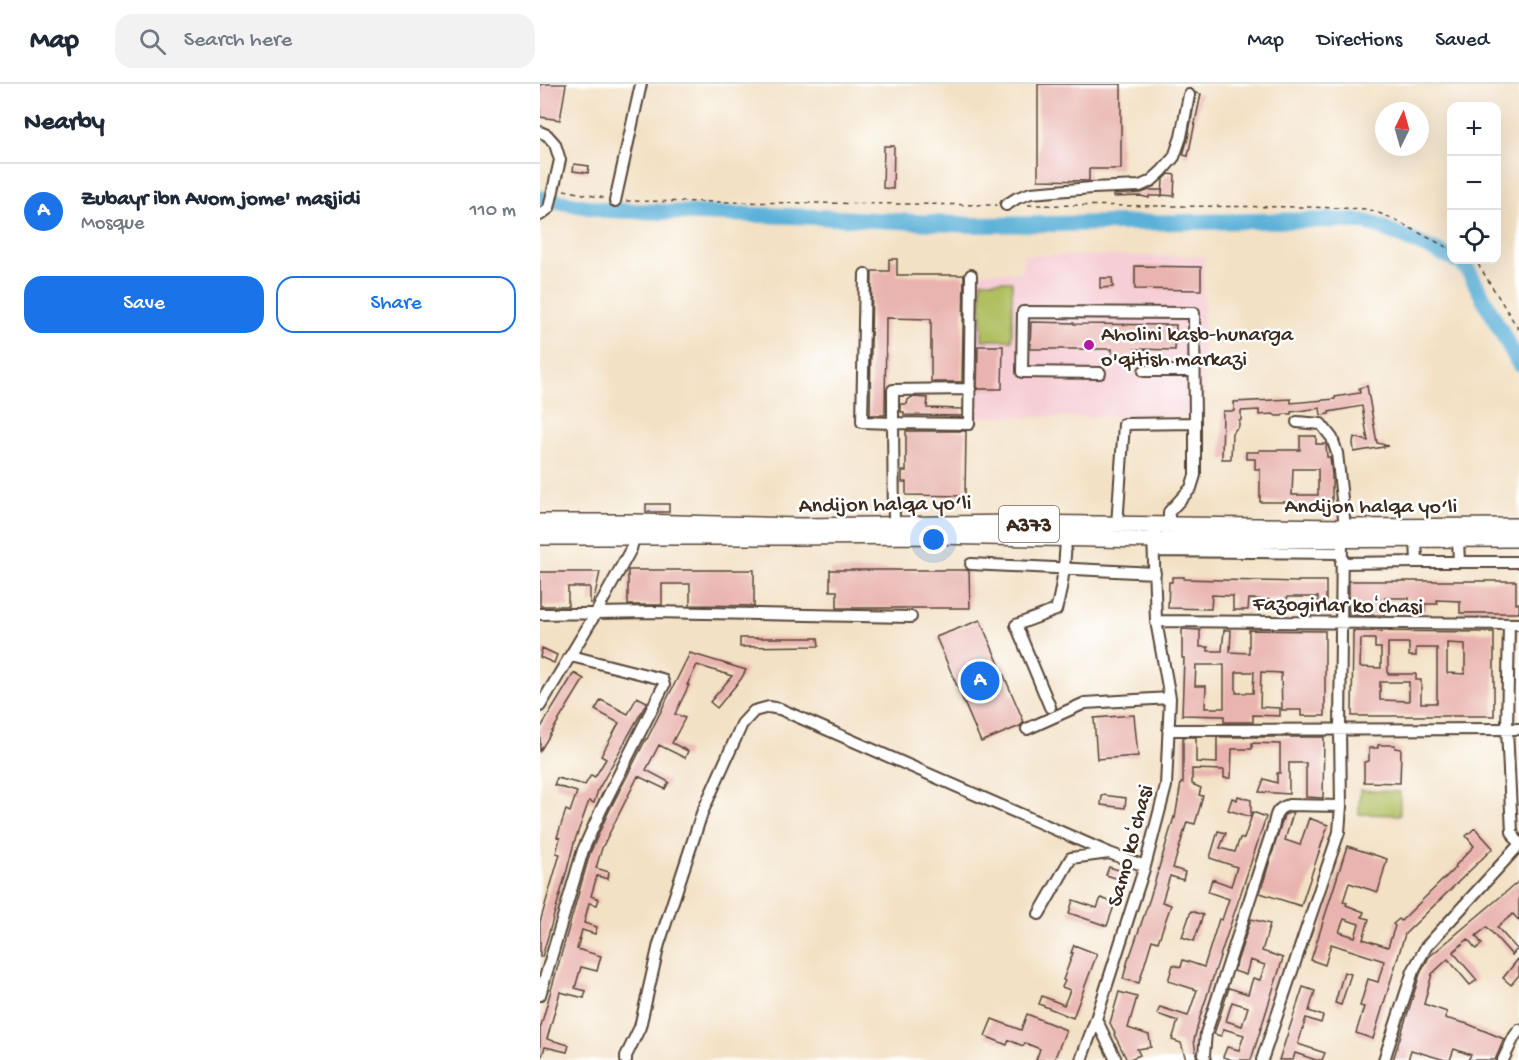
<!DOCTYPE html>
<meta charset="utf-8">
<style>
body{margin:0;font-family:"Gochi Hand",sans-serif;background:#f2f2f3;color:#1f2937}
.controls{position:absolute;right:18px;top:18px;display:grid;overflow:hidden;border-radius:12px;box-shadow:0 6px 24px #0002}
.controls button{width:54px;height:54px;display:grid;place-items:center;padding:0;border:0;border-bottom:2px solid #e0e1e3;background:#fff;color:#1f2937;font:30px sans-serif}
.compass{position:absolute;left:835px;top:18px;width:54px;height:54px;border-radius:50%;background:#fff;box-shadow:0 6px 24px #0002;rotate:5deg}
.you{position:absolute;left:394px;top:456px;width:21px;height:21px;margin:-15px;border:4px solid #fff;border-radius:50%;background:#1a73e8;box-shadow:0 0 0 9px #1a73e833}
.badge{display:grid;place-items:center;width:39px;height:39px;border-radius:50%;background:#1a73e8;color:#fff;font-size:20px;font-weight:700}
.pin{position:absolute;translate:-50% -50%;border:3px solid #fff;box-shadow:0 2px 6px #0006}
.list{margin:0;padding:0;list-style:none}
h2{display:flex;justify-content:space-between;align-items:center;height:78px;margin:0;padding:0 24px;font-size:26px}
h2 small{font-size:20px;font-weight:400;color:#747a83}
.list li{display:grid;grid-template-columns:39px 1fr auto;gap:18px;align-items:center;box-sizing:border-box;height:96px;padding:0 24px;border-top:2px solid #e0e1e3}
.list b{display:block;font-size:22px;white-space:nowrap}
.list p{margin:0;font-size:20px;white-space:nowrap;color:#747a83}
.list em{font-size:20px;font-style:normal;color:#747a83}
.actions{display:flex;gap:12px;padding:18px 24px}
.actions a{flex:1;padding:14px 0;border:2px solid #1a73e8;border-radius:18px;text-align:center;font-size:21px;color:#1a73e8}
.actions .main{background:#1a73e8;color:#fff}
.icon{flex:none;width:33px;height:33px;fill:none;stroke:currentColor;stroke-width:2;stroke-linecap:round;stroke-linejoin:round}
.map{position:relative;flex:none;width:979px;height:976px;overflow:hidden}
header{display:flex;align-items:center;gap:36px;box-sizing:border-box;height:84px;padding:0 30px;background:#fff;border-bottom:2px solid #e0e1e3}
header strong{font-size:28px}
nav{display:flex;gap:33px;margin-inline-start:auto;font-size:21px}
.search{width:420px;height:54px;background:#f2f2f3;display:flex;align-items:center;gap:15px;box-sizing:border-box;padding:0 21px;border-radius:18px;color:#747a83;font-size:22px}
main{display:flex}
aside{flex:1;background:#fff}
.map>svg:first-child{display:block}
.built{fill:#f6cfd6}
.green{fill:#b0bf61;stroke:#767440;stroke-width:1.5}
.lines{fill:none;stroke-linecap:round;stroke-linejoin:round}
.river{stroke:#5cb1d8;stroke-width:16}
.building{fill:#e9b4af;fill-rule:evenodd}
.minor-casing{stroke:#574537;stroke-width:14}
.highway-casing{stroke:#574537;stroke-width:18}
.path{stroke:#574537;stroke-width:1.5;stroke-dasharray:4.5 4.5;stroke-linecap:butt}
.minor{stroke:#fff;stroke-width:10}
.highway{stroke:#fff;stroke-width:15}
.poi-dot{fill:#b5179e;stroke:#fff;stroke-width:2}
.labels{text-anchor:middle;stroke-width:5;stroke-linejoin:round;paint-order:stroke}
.shield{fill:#fff;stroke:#766a62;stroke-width:1.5}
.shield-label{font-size:21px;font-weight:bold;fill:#3b2a1e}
.poi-label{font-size:22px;fill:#3b2a1e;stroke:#fff;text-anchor:start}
.street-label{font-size:22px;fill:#3b2a1e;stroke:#fff}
</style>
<header>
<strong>Map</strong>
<div class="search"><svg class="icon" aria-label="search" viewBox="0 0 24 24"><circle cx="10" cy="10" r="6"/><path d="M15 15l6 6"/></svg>Search here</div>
<nav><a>Map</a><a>Directions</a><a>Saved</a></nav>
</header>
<main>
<aside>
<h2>Nearby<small></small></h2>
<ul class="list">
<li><span class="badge">A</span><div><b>Zubayr ibn Avom jome' masjidi</b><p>Mosque</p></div><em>110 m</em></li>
</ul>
<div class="actions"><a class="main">Save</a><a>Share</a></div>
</aside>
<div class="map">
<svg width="979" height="976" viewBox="0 0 979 976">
<rect width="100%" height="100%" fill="#fff"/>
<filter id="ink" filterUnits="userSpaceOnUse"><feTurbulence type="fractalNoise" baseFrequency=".0167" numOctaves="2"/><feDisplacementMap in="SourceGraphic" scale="12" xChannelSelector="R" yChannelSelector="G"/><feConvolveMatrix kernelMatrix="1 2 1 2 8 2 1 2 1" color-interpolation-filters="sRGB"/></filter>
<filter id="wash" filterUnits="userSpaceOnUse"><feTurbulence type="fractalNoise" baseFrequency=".008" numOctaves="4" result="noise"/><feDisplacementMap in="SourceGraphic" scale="24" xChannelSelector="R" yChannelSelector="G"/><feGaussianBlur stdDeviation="1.35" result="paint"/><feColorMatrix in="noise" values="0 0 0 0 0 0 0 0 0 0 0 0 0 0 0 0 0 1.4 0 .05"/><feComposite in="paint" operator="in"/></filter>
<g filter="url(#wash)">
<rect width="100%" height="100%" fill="#f3e1c5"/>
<path class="built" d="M484 171 664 172V333H434L435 188H481Z"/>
<path class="green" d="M441 197H472V256H442Z
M820 706 860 708V731L819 730Z"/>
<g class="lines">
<path class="river" d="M0 114 64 126 279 133 433 141 791 136 821 137 836 141 912 174
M915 176 920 178 928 186 979 280"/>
</g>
<g id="blocks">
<path class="building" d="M0 0H26L20 36 0 33Z
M498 0H581V85H549V97L498 96Z
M656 9 661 10 648 72 643 71 648 54Z
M344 62H354L353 105 343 104Z
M34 80 49 82 48 89 33 87Z
M629 90 635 91 634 112 622 111 623 96Z
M610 106H622V112H609V114L601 112 573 113V111L601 109Z
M349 175H357V191H424L422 298H391V235L346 234 345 331H330L332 187H349Z
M595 182 661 183V206L595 205Z
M560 194H572L573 203 560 204Z
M491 238 534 239V240L636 241 635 266 595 265V273H572V265H490Z
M438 262H463L462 305H437Z
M827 302 837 359 849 362 814 368 813 358 814 353 828 357 822 322 789 328V330L781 331 780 324 751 328V330H744L742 332H736L733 330 719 331V326L701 327V336H699V342L692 349 691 375H682L683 327H694V318L751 315V319L795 315V313L820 309 819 304Z
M372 313 388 314 387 324 422 325V332L364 331V328H361V320H367L368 316Z
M366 347H426L425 412 366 411V398H362V387H366Z
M760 352H776V360H786L787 373H790L792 391V421H752V418H720V385H715V375H706V368H719V366H760ZM753 385H778V411H752Z
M106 420H129V428H106Z
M88 486H214V522L150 521V500H122V521H88Z
M290 486H426L429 487 430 524H297V507H290Z
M0 488H60L53 519H50V503H28V522H0Z
M632 493H644V495L758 498V497H786V528H778V513H747V515L741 516 709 515 708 526H693V512L672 511 671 525 628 524 629 498H632Z
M809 497H976V520L979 519V529H920V517L897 516 898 520H885V528H869V514H845L844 531H809Z
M440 536 484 638 480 642 441 658 396 553Z
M642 545 660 546V563H668V567H682L684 546H691L690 568 709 569V546L785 547V632H761V626H742L741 589 721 588 720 623 740 624V632L713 631V638H684V632L642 631 644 574H642ZM656 581H684V624H665L666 602H655ZM696 588H714L713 609H696Z
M813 547 954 548V632H812ZM821 555H835V564H841V584L820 583ZM848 559H869V572H876V564H897V619H881V596H876V590H848ZM907 559 925 560V590L907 589ZM840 598H869V617L840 616Z
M200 554H278L279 562 200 563Z
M2 564 17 571 14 579 0 573Z
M150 569 206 586 201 595 177 624 170 618 192 592 157 581 147 601H149L135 630 145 634 132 659 148 667 145 674 119 661 106 686 129 698 125 705 98 692 62 764 56 784 69 788 68 795 57 792 51 812 59 815 57 821 49 819 44 839 57 843 55 850 42 846 37 865 61 872 57 887 41 883 35 904 46 907 44 914 20 908 7 955 29 961 27 968 5 963 2 972 0 971V945L50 769 68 729 106 655H107Z
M34 589 44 595 0 667V645Z
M97 613 107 618 58 706 54 719 49 717 34 759 27 786 2 873H0V838L20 770 16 769 20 754 17 753 26 726 30 728 37 708 14 701 17 694 45 701 51 691 55 693 66 675 61 672 79 639 55 626 61 616 88 630Z
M594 631 598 672 557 675 554 634Z
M643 653H656V678L677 679V653H784L783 714 766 713V679H749V710L719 708 724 695 737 699V689H740V660L712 659V665H692L691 694H684V686L652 685V700L661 704 659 711 663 712 655 740 647 738 633 784 645 788 643 796 630 792 622 818 631 821 618 858 612 856 599 899 583 895 589 872H590L610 814 634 733 635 734 641 699H643Z
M838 661H855V664L861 665 860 699 824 698V678L829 677V664H838Z
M562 711 586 714 585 724 561 721Z
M698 712 711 716V733L688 726 692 714 697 716Z
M713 728 726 733 659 936 654 956 657 976H646L641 959 632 956 638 937 617 930 620 923 648 932 657 906 628 897 633 881 641 883 643 876 664 883 679 835 682 836 689 815 668 808 672 795 691 802 697 783 670 774 678 747 686 749 680 764 695 768 700 754 704 755Z
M750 729H753L745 756 760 761 769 734 788 741 761 822 720 809 744 731Z
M935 744 953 764 865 850 833 955 816 949 824 923 820 922 828 895 838 898 844 877 791 860 785 881 771 876 807 762 847 775 838 808 809 799 803 818 807 819 806 821 824 828 822 833 829 835 823 855 848 863 855 842 853 840 859 835 861 837 866 832 916 783 915 782 934 762 926 752ZM804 835 819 840 815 853 799 848Z
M569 783 585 788 582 796 566 791Z
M979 797V837L973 830 957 843 977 865 972 871 947 843 936 852 942 860 936 865 928 855 913 868 937 896 930 901 908 875 892 890 884 920 907 928 905 934 928 940 964 955 955 976H928L931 971 914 965 910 976H905L871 966 868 976H853L880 890 889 873Z
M561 814 575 819 567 842 529 829 533 816 557 824Z
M651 827 663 831 654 857 642 853Z
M711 835 730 840 722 867 743 874 711 976H692L683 973 687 963 699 966 704 951 684 945 681 952 674 950 689 904 708 910 713 894 720 896 725 881 710 876 706 891 694 887ZM692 918 708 923 702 942 686 937Z
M534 861 557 870 533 934 499 920 502 912 524 921 530 906 522 903 525 897 523 896 533 869H531Z
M979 874V891L971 901 963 894Z
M804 888 811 890 801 921 795 919Z
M763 903 775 907 769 927 783 932 781 939 766 934 758 960 785 969 782 976H776L755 969 753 976H739Z
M579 908 597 913 588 944 609 951 611 963 597 965 600 971 587 976 574 950 575 949 570 939Z
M487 930 526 946 514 976H496L500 965 485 959 483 962 469 956 467 961 445 952 452 935 481 946Z"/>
</g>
</g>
<g filter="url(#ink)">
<use href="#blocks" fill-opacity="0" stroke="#574537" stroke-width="1.5"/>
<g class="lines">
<defs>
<path id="minor" d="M0 48 7 51 15 60 20 76 9 124 0 131
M75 117 101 0
M466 121 477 114 491 109 552 104 600 102 611 97 622 87 634 73 641 53 649 11
M325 190 322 338 353 339V306L430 305
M604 287H654
M560 289 482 288 483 228 654 229 655 339
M757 338 781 340 792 354 797 369 805 443
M354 440 353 339 429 340 431 191
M577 441 584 340 655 339V391L651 404 629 428V441
M876 455 877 478H979
M918 455 919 478
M614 467 802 469
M801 479 877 478
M431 480 615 489
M0 530 112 528 371 533
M616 537 979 540
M969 541 967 645 972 748 979 761
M0 622 56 529 91 465 94 454
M510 623 476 541 516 526C523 502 525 479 526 454
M487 645 545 619 630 614
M628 646 979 645
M499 830 531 774 569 769
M0 911 43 766 61 726 124 601 122 595 31 572
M556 935 576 976
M86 976V972L100 943 119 860 162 729 202 640 214 627 229 623 240 625 569 769 605 782
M541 976 556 935 605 782 626 702 630 614 616 537 613 450
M665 976 664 971 666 949 733 744C736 731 735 725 749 721L801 722
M722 976 799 748 801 722 800 645 802 455
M844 976 873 887 886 863 979 761
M963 976 974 953 979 946"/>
<path id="highway" d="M0 438H96L261 442 474 439 805 443 979 442
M0 453H251L392 452 614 456 979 455"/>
</defs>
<use href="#minor" class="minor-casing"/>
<use href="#highway" class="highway-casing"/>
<path class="path" d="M24 106 64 114
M86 117 457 121
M488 121 768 123 828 125 849 133 912 166
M930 176 938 180 979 246"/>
<use href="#minor" class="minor"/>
<use href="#highway" class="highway"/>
</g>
</g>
<circle class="poi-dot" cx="549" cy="261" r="6"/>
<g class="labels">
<rect class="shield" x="459" y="422" width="60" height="36" rx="4.5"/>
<g class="shield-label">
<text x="489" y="447">A373</text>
</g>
<g class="poi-label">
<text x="561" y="256">Aholini kasb-hunarga<tspan x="561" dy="25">o'qitish markazi</tspan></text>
</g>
<g class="street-label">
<text transform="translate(345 418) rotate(-1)" y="8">Andijon halqa yo‘li</text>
<text x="831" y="428">Andijon halqa yo‘li</text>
<text transform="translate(798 519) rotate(1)" y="8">Fazogirlar koʻchasi</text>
<text transform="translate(588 761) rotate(-75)" y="8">Samo koʻchasi</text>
</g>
</g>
</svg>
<div class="controls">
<button>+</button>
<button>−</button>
<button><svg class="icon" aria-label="locate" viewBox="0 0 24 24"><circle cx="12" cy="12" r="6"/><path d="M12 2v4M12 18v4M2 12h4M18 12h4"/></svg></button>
</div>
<svg class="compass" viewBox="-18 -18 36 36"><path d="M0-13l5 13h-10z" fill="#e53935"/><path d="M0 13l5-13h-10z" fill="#747a83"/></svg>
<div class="you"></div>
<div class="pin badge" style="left:440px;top:597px">A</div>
</div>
</main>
